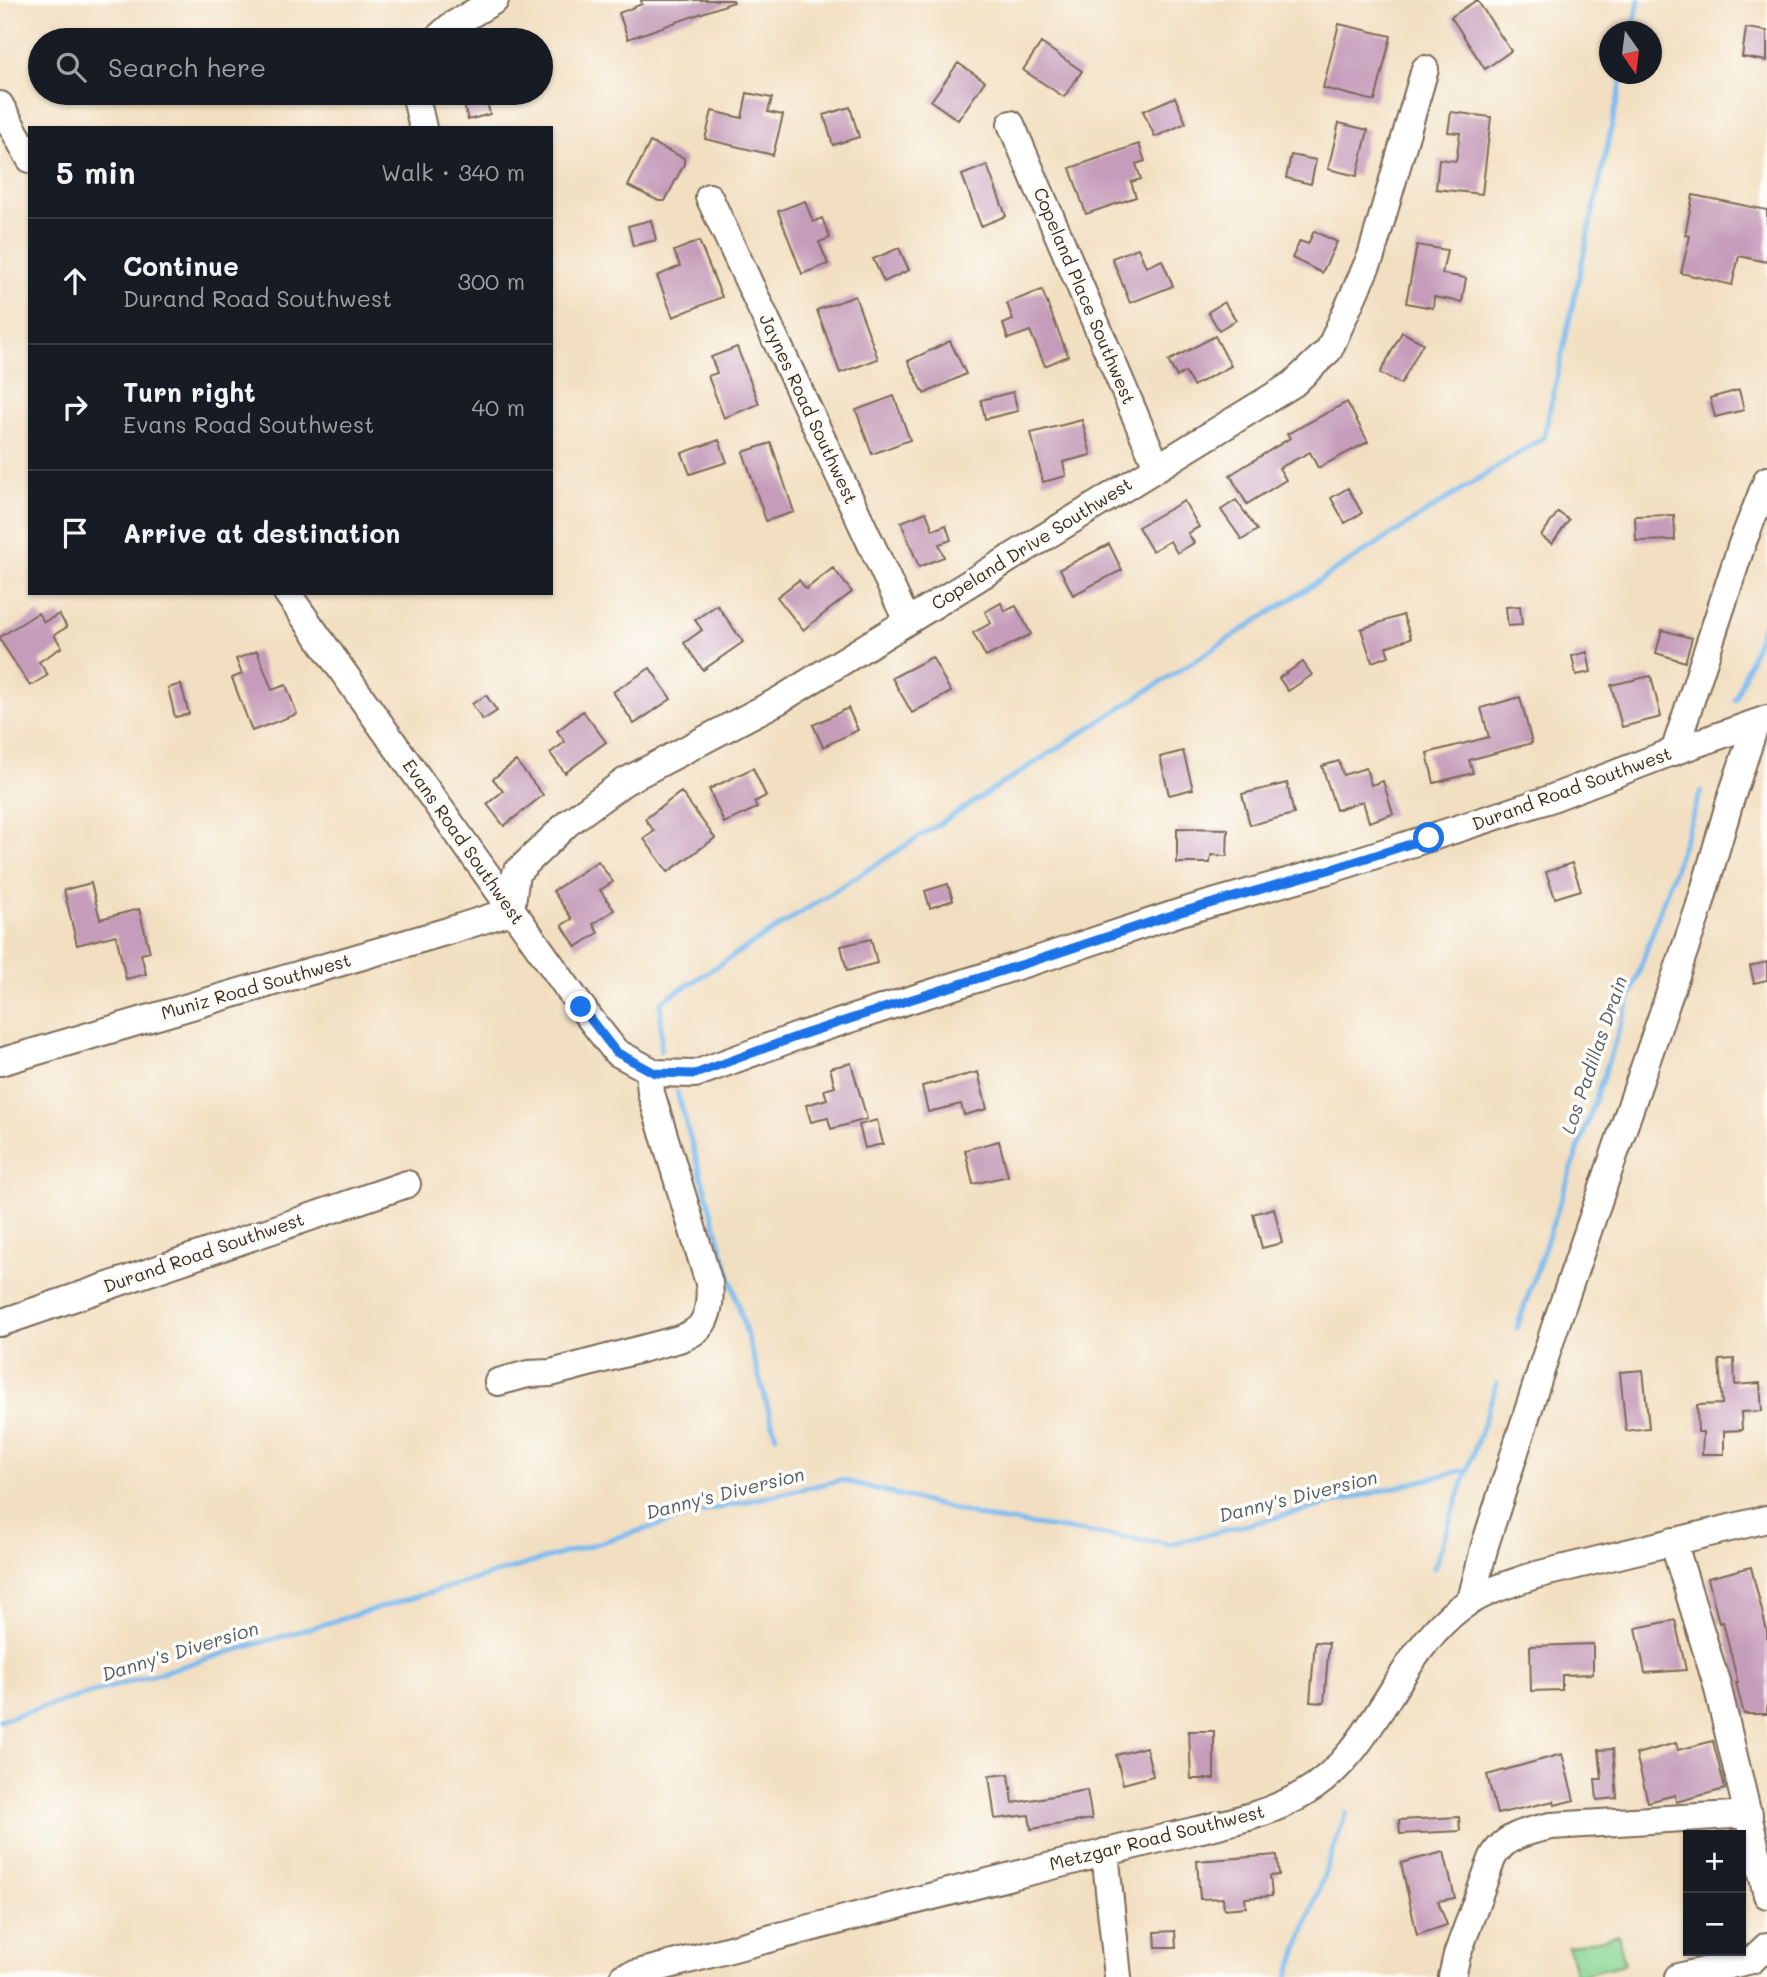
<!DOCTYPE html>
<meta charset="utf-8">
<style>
body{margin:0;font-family:Mali,sans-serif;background:#20242c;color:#f1f3f6}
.controls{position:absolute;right:21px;bottom:21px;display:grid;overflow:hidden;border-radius:0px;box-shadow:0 2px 5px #0004}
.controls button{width:63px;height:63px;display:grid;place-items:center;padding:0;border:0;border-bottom:2px solid #363941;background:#171b24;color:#f1f3f6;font:35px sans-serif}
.compass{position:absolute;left:1599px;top:21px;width:63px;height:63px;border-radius:50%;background:#171b24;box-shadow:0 2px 5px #0004;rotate:166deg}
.stop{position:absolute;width:21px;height:21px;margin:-16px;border:5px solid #1a73e8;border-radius:50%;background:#fff}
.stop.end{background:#1a73e8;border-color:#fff;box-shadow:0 2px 7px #0008}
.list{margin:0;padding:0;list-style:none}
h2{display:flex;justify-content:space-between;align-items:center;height:91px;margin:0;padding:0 28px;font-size:30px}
h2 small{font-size:23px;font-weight:400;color:#9ea1a6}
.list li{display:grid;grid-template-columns:46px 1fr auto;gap:21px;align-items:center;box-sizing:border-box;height:126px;padding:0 28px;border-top:2px solid #363941}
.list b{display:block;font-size:26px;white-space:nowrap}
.list p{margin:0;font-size:23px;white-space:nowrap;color:#9ea1a6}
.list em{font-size:23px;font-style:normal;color:#9ea1a6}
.icon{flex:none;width:38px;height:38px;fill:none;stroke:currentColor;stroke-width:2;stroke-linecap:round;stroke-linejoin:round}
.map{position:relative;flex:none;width:1767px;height:1977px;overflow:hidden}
.search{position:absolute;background:#171b24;box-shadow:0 2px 5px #0004;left:28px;top:28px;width:525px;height:77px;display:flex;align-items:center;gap:18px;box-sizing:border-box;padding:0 24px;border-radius:38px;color:#9ea1a6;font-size:26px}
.panel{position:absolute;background:#171b24;box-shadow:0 2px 5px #0004;left:28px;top:126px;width:525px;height:469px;border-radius:0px}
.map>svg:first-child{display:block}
.green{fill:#87d492;stroke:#617f58;stroke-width:2}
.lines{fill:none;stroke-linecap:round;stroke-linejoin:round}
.stream{stroke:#7bbbef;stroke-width:5}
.building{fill:#c59cba}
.minor-casing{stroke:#7b6957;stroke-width:30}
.minor{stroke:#fff;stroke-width:26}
.route{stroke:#1a73e8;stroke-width:9}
.labels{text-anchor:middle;stroke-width:7;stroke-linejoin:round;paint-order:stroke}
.street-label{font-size:18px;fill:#3b2a1e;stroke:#fdfcf7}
.water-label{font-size:19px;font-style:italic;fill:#515d67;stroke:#fdfcf7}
</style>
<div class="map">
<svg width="1767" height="1977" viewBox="0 0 1767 1977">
<rect width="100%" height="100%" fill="#fdfcf7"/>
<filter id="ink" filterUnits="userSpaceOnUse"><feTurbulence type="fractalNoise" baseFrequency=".0143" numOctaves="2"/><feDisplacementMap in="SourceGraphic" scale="14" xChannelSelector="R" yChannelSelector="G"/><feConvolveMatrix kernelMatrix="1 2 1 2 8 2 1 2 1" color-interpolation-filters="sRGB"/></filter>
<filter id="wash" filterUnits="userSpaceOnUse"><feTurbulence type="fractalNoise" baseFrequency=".00686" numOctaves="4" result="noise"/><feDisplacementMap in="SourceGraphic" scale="28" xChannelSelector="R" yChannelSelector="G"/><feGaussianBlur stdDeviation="1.57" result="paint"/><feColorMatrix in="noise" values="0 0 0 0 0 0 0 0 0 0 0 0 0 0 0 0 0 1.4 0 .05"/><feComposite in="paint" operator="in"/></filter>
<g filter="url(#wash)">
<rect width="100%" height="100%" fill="#f2dfc1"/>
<path class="green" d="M1618 1935 1625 1964 1576 1976 1568 1947Z"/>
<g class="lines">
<path class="stream" d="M1632 32 1639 0
M1735 700 1767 615
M661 1051V1002L1544 437 1623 74
M677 1092 776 1436
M1517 1328 1701 791
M1434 1568 1497 1383
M0 1720 713 1509 841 1480 991 1519 1170 1544 1468 1469
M1288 1977 1346 1813"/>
</g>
<g id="blocks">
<path class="building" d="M641 0H733L734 2 628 39 619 13 642 4Z
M1477 0 1511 51 1485 69 1451 17Z
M1339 24 1391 36 1375 101 1323 88Z
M1746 28 1767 31V61L1742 57Z
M1041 43 1082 71 1064 97 1023 70Z
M958 63 985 81 958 120 931 101Z
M461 93H485L490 114 468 120Z
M747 93 772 98 768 112 783 115 773 155 705 139 712 111 742 118Z
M1175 97 1186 123 1155 137 1143 111Z
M850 107 859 137 833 145 824 115Z
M1451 112 1491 117 1482 194 1436 189 1439 159 1456 161 1460 133 1448 132Z
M1339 123 1368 130 1357 176 1328 169Z
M650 142 684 158V164L665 201H659L628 186Z
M1139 144 1145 161 1136 164 1141 179 1131 182 1136 197 1086 214 1070 168Z
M1291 155 1316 160 1311 184 1286 178Z
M987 165 1006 216 981 226 962 175Z
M1693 195 1767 210V262L1739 256 1732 285 1681 273 1690 236 1685 235Z
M805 201 813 222 822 218 830 238 819 242 828 264 802 274 778 211Z
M651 220 656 240 633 246 628 226Z
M1314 231 1337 242 1322 273 1292 258 1300 241 1308 244Z
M699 241 722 297 673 317 657 276 680 266 674 251Z
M1417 245 1447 250 1442 274 1466 278 1462 302 1434 297 1433 308 1406 303Z
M899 248 909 270 884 282 873 259Z
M1138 248 1146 267 1162 260 1173 286 1130 303 1112 258Z
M1042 290 1068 356 1045 366 1030 331 1008 339 1003 324 1013 320 1007 303Z
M855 296 878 359 840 373 817 310Z
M1224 302 1236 320 1219 330 1208 312Z
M1402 332 1423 343 1401 384 1380 373Z
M1215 336 1231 366 1193 386 1185 372 1177 377 1168 361Z
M950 341 966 374 924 394 908 361Z
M737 347 759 404 724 418 708 376 717 373 711 357Z
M1739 390 1744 410 1715 417 1710 398Z
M1013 392 1018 411 985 419 981 400Z
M894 396 910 440 872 454 856 410Z
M1347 402 1368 442 1318 468 1310 452 1279 468 1286 480 1247 504 1230 475 1290 438 1287 434Z
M1082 420 1091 455 1063 462 1066 476 1043 482 1031 433Z
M719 440 727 462 690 474 682 453Z
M771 443 794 512 766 521 743 452Z
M1348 488 1362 513 1345 523 1331 498Z
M1236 500 1257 530 1242 540 1221 510Z
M1184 501 1199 527 1188 533 1194 543 1177 553 1170 541 1152 551 1138 527Z
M926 512 933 530 946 525 951 540 939 544 944 557 919 567 901 522Z
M1558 512 1569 520 1552 544 1541 536Z
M1674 515 1675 540 1636 541 1635 516Z
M1109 544 1122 570 1073 595 1060 569Z
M833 568 852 592 803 630 777 597 799 580 806 589Z
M1001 603 1005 611 1016 606 1031 634 986 657 973 633 991 623 985 612Z
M717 605 743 642 703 670 684 643 702 630 695 620Z
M1520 606 1522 625 1508 626 1506 607Z
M38 613 44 622 59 614 67 627 54 635 62 647 39 662 48 675 30 686 0 640V637Z
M1403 615 1411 638 1386 647 1389 656 1372 662 1361 629Z
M1662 630 1692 638 1685 662 1656 653Z
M257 651 272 690 286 685 297 714 252 731 232 678 242 674 236 659Z
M1587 652 1591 672 1576 675 1572 656Z
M932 657 951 692 912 713 892 678Z
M1303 662 1312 675 1288 691 1279 678Z
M650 668 671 699 634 724 613 692Z
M1651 676 1661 717 1622 727 1611 685Z
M181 684 189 714 175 717 168 688Z
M486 695 497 711 483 720 472 704Z
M1520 697 1532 743 1469 760 1473 773 1434 783 1427 753 1489 737 1481 708Z
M848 708 858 730 823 747 813 725Z
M583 711 606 742 565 773 550 753 565 742 557 731Z
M1183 751 1193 789 1169 795 1160 757Z
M516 761 543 795 504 826 487 804 503 791 493 779Z
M1339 761 1343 775 1366 768 1371 785 1383 781 1393 814 1369 822 1363 801 1336 810 1322 766Z
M753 768 766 796 754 802 757 808 724 823 709 789Z
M1287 783 1294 814 1250 825 1242 794Z
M681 792 715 838 668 872 644 839 654 831 645 819Z
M1177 828 1228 829 1227 856 1211 855 1210 863H1177Z
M598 861 613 882 600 890 614 910 593 924 598 933 576 947 562 925 572 919 553 891Z
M1572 863 1581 890 1555 898 1546 872Z
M91 883 100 919 139 909 150 952 141 954 146 974 126 979 116 935 77 945 64 890Z
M948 884 953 900 930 908 925 891Z
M871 939 877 963 847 971 841 946Z
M1767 962V980L1754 983 1750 966Z
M851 1063 867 1119 831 1129 828 1118 811 1122 806 1105 827 1099 824 1090 835 1087 830 1068Z
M978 1072 987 1109 964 1115 961 1104 928 1112 922 1086Z
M877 1120 883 1144 865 1148 859 1125Z
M999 1141 1008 1176 973 1184 965 1150Z
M1274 1208 1282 1243 1262 1248 1253 1214Z
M1734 1359 1735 1385 1760 1383 1762 1411 1741 1412 1742 1430 1724 1431V1454H1702L1703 1432H1698L1697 1405 1722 1404 1719 1360Z
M1643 1370 1649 1428 1626 1431 1620 1372Z
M1751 1567 1767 1631V1714H1744L1736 1683H1738L1723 1622 1719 1623 1708 1578Z
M1675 1620 1686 1670 1645 1673 1636 1628Z
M1315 1642 1329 1643 1324 1703 1310 1702Z
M1593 1644V1674L1562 1675V1690L1531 1691 1530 1646Z
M1189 1731H1214V1779H1191Z
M1713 1741 1725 1789 1676 1802 1675 1795 1648 1802 1636 1754 1676 1743 1678 1750Z
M1146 1747 1153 1776 1123 1784 1116 1755Z
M1613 1749 1617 1798 1597 1800 1595 1779H1602L1599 1750Z
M1562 1754 1574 1800 1555 1805 1554 1801 1497 1814 1487 1775Z
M1009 1774 1013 1803 1087 1790 1092 1819 1031 1829 1029 1815 995 1819 989 1776Z
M1459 1817 1460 1831 1400 1834 1399 1820Z
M1444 1852 1455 1898 1438 1901 1447 1925 1417 1935 1401 1863Z
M1277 1855 1279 1875 1270 1876 1272 1896 1245 1898 1246 1907 1224 1909 1223 1898 1200 1899 1197 1861Z
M1175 1931 1176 1947H1156L1155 1932Z"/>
</g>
</g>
<g filter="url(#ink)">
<use href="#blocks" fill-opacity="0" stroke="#7b6957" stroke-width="2"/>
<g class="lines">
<defs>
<path id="minor" d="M435 40 451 26 495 0
M415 93 423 128
M0 105 30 159
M1011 124 1157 467
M709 197 907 621
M287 593 581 1007 616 1052 655 1073 695 1074 801 1035 887 1007 1046 957 1181 912 1332 869 1547 800 1664 755 1767 719
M1674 752 1742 544 1767 480
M0 1062 448 931 511 911 516 873 568 823 624 782 778 701 1293 384 1329 350 1371 256 1425 69
M0 1323 407 1184
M498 1382 528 1374 551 1373 679 1339C684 1337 690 1335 695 1331 709 1322 711 1298 709 1283L651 1093 649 1070
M1673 1541 1717 1685 1767 1895
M1471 1600 1485 1545 1554 1330 1699 908 1730 801 1756 723
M1105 1852 1118 1977
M623 1977C770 1939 917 1899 1064 1863 1107 1852 1150 1841 1193 1831 1231 1822 1269 1814 1303 1794 1372 1754 1393 1667 1450 1616 1474 1594 1506 1585 1536 1575L1767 1519
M1452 1977 1457 1955 1492 1859C1503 1836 1527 1831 1551 1826L1749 1814
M1678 1977 1752 1960 1767 1946"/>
</defs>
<use href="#minor" class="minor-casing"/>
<use href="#minor" class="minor"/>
</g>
</g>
<g class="lines" filter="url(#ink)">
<path class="route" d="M581 1007 616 1052 655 1073 695 1074 801 1035 887 1007 1046 957 1181 912 1332 869 1429 838"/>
</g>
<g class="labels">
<g class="street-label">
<text transform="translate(1084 296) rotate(67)" y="6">Copeland Place Southwest</text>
<text transform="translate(808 409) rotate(65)" y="6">Jaynes Road Southwest</text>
<text transform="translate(1032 544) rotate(-32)" y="6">Copeland Drive Southwest</text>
<text transform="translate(1572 789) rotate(-20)" y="6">Durand Road Southwest</text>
<text transform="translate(463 842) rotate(55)" y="6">Evans Road Southwest</text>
<text transform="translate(256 987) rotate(-16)" y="6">Muniz Road Southwest</text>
<text transform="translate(204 1253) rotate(-19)" y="6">Durand Road Southwest</text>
<text transform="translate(1157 1838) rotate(-14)" y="6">Metzgar Road Southwest</text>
</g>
<g class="water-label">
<text transform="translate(1594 1055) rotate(-71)" y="7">Los Padillas Drain</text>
<text transform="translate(725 1493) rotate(-14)" y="7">Danny's Diversion</text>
<text transform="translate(1298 1496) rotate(-14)" y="7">Danny's Diversion</text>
<text transform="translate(180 1651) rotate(-17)" y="7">Danny's Diversion</text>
</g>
</g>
</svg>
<div class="controls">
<button>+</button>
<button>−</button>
</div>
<svg class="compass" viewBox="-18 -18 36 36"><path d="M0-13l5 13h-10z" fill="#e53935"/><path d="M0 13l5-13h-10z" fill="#9ea1a6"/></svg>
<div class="stop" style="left:1429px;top:838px"></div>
<div class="stop end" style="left:581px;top:1007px"></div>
<div class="search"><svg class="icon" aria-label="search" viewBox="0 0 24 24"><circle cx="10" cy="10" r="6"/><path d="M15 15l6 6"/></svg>Search here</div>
<section class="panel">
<h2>5 min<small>Walk · 340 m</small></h2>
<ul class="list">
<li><svg class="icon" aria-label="ahead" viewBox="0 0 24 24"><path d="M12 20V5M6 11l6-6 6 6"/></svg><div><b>Continue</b><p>Durand Road Southwest</p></div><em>300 m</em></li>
<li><svg class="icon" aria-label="right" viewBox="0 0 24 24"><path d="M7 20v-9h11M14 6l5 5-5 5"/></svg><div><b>Turn right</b><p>Evans Road Southwest</p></div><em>40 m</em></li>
<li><svg class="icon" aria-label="arrive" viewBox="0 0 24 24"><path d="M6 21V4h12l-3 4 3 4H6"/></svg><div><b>Arrive at destination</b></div></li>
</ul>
</section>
</div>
